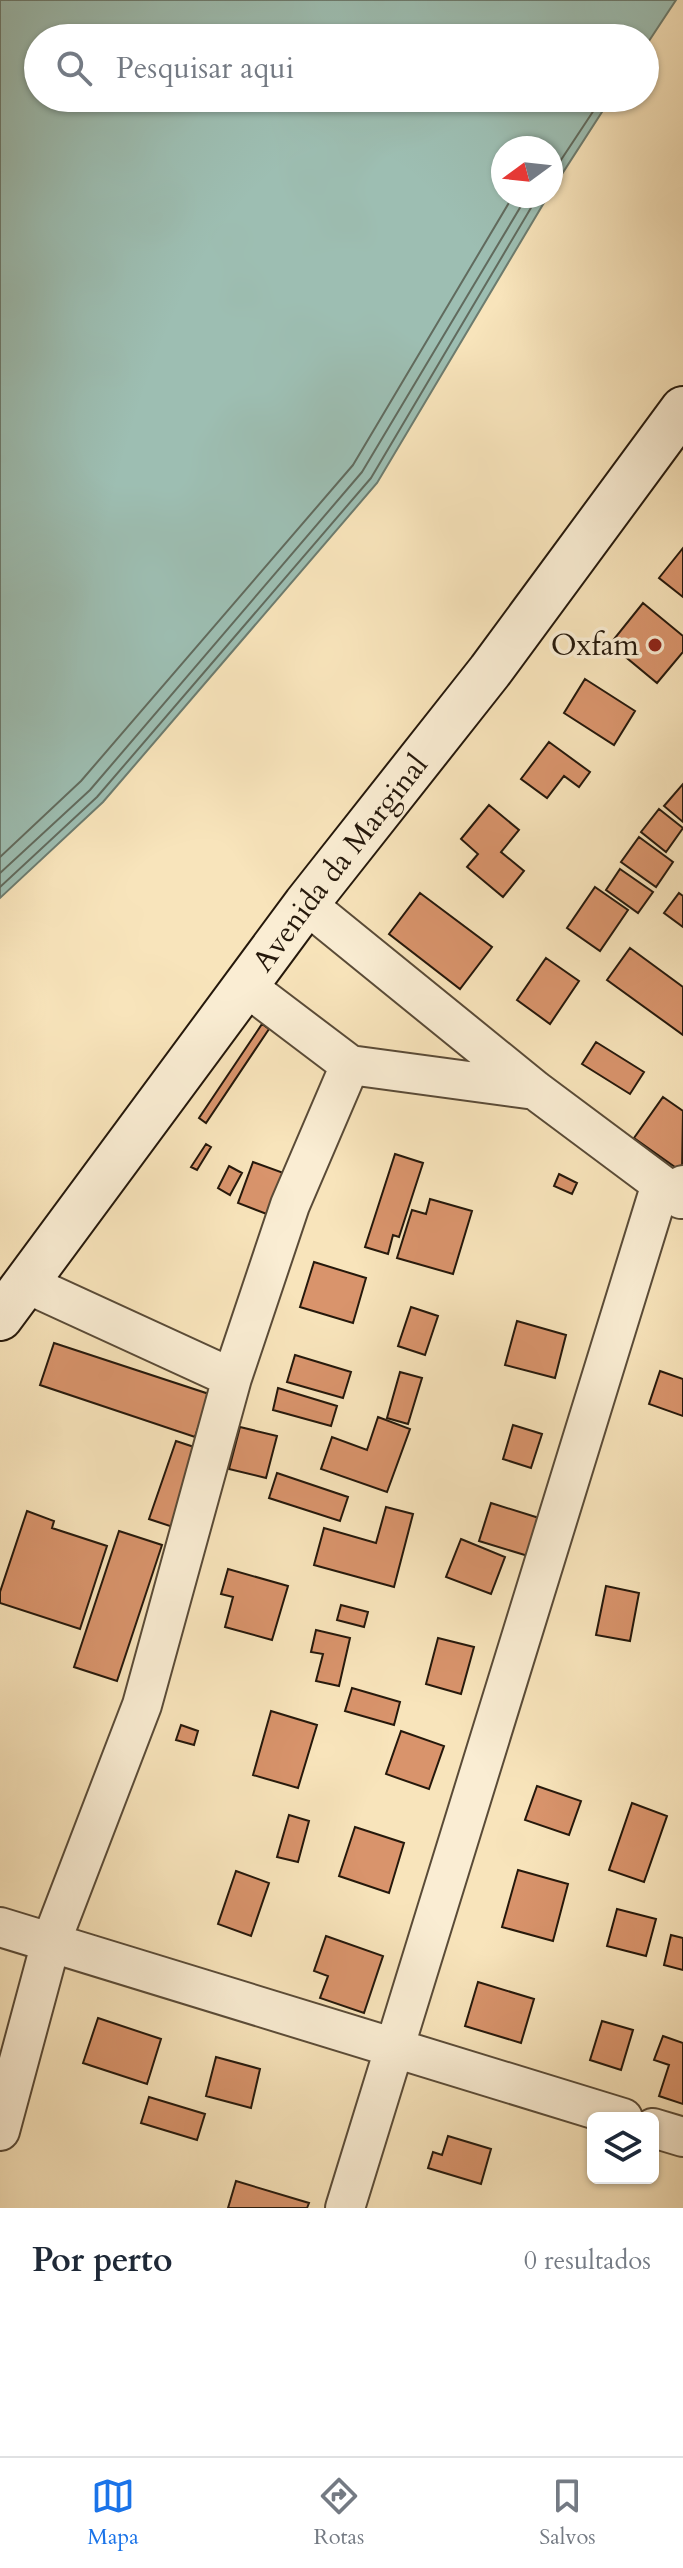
<!DOCTYPE html>
<html lang="pt">
<style>
body{margin:0;font-family:Cardo,serif;background:#f2f2f3;color:#1f2937}
.controls{position:absolute;right:24px;bottom:24px;display:grid;overflow:hidden;border-radius:12px;box-shadow:0 2px 6px #0004}
.controls button{width:72px;height:72px;display:grid;place-items:center;padding:0;border:0;border-bottom:2px solid #e0e1e3;background:#fff;color:#1f2937;font:40px sans-serif}
.compass{position:absolute;left:491px;top:136px;width:72px;height:72px;border-radius:50%;background:#fff;box-shadow:0 2px 6px #0004;rotate:255deg}
.list{margin:0;padding:0;list-style:none}
h2{display:flex;justify-content:space-between;align-items:center;height:104px;margin:0;padding:0 32px;font-size:34px}
h2 small{font-size:26px;font-weight:400;color:#747a83}
.icon{flex:none;width:44px;height:44px;fill:none;stroke:currentColor;stroke-width:2;stroke-linecap:round;stroke-linejoin:round}
.map{position:relative;flex:none;width:683px;height:2208px;overflow:hidden}
.search{position:absolute;background:#fff;box-shadow:0 2px 6px #0004;left:24px;right:24px;top:24px;height:88px;display:flex;align-items:center;gap:20px;box-sizing:border-box;padding:0 28px;border-radius:44px;color:#747a83;font-size:30px}
.sheet{height:248px;background:#fff}
nav{display:flex;justify-content:space-around;align-items:center;box-sizing:border-box;height:112px;border-top:2px solid #e0e1e3;background:#fff;font-size:22px;color:#747a83}
nav a{display:grid;justify-items:center;gap:4px}
nav .on{color:#1a73e8}
.map>svg:first-child{display:block}
.water{fill:#9dbeb2;stroke:#6d7c6f;stroke-width:2}
.lines{fill:none;stroke-linecap:round;stroke-linejoin:round}
.shore{stroke:#616b5e;stroke-width:2}
.building{fill:#d9946c;stroke:#25180b;stroke-width:2}
.street-casing{stroke:#5a4b37;stroke-width:42}
.secondary-casing{stroke:#25180b;stroke-width:48}
.street{stroke:#faedd3;stroke-width:38}
.secondary{stroke:#faedd3;stroke-width:44}
.poi-dot{fill:#8f2418;stroke:#faedd3;stroke-width:3}
.labels{text-anchor:middle;stroke-width:7;stroke-linejoin:round;paint-order:stroke}
.poi-label{font-size:30px;fill:#25180b;stroke:#faedd3;text-anchor:end}
.street-label{font-size:30px;fill:#25180b;stroke:#faedd3}
</style>
<div class="map">
<svg width="683" height="2208" viewBox="0 0 683 2208">
<rect width="100%" height="100%" fill="#f8e4bb"/>
<filter id="stains"><feTurbulence type="fractalNoise" baseFrequency=".0025" numOctaves="4"/><feColorMatrix values="0 0 0 0 .2 0 0 0 0 .09 0 0 0 0 .02 0 0 0 .5 -.17"/></filter>
<radialGradient id="worn" r=".72"><stop offset=".6" stop-color="#630" stop-opacity="0"/><stop offset="1" stop-color="#630" stop-opacity=".3"/></radialGradient>
<path class="water" d="M0 0H676L645 47V38H38V98H611L551 191V148H503V196H548L377 483 103 802 0 898Z"/>
<g class="lines">
<path class="shore" d="M551 175 602 98
M0 857 81 781 353 465 513 196
M0 873 90 790 362 472 527 196
M0 887 97 797 371 478 538 196"/>
</g>
<path class="building" d="M683 548V597L659 578Z
M643 603 683 636V652L657 683 610 644Z
M585 679 635 711 614 745 564 713Z
M549 742 590 772 579 787 564 776 547 798 521 779Z
M683 784V822L664 806Z
M489 805 519 830 501 852 524 871 503 897 467 867 478 854 461 839Z
M659 809 683 828 666 852 641 832Z
M639 837 673 862 656 887 621 862Z
M620 869 653 892 638 913 606 890Z
M595 887 628 910 600 951 567 928Z
M420 893 492 947 460 989 389 934Z
M679 893 683 896V927L664 913Z
M630 948 683 987V1035L607 980Z
M546 958 579 981 550 1024 517 1000Z
M262 1024 269 1029 206 1123 199 1118Z
M596 1042 644 1072 630 1094 582 1064Z
M663 1097 683 1111 682 1172 634 1138Z
M206 1144 211 1147 197 1170 191 1167Z
M395 1154 423 1163 399 1237 393 1235 388 1254 365 1247Z
M253 1162 292 1176 277 1218 238 1203Z
M229 1166 242 1173 230 1195 218 1188Z
M559 1174 577 1183 572 1194 554 1186Z
M430 1199 472 1211 453 1274 397 1258 412 1210 426 1214Z
M314 1262 366 1278 353 1323 300 1307Z
M411 1307 438 1316 425 1355 398 1346Z
M517 1321 566 1335 555 1378 505 1365Z
M54 1343 209 1394 195 1437 40 1385Z
M295 1355 351 1372 343 1398 287 1382Z
M660 1371 683 1379V1416L649 1404Z
M400 1372 422 1378 408 1424 387 1418Z
M278 1388 337 1406 331 1426 273 1410Z
M378 1417 410 1429 387 1492 321 1469 332 1437 367 1450Z
M513 1425 542 1434 531 1468 503 1459Z
M240 1427 277 1436 266 1478 229 1469Z
M176 1441 203 1450 176 1528 149 1519Z
M277 1473 348 1497 340 1521 269 1498Z
M491 1503 539 1518 528 1556 479 1541Z
M386 1507 413 1514 394 1587 314 1565 324 1528 376 1543Z
M27 1511 54 1521 52 1528 107 1546 80 1629 0 1603V1592Z
M119 1531 162 1545 117 1681 74 1667Z
M461 1539 505 1557 491 1594 446 1577Z
M228 1569 288 1586 272 1640 225 1627 233 1597 221 1594Z
M606 1586 639 1593 630 1641 596 1635Z
M341 1605 368 1612 364 1627 337 1620Z
M316 1630 350 1638 339 1686 316 1681 323 1654 311 1652Z
M438 1638 474 1647 461 1694 426 1684Z
M352 1688 400 1702 394 1725 345 1711Z
M271 1711 317 1725 298 1788 253 1775Z
M181 1725 198 1731 194 1745 176 1740Z
M401 1731 444 1746 429 1789 386 1774Z
M537 1786 581 1801 569 1835 525 1820Z
M632 1803 667 1816 644 1882 609 1870Z
M289 1815 309 1821 298 1862 277 1857Z
M355 1827 404 1843 389 1893 339 1876Z
M518 1870 568 1884 553 1941 502 1927Z
M236 1871 269 1883 251 1936 218 1924Z
M617 1909 656 1919 646 1956 607 1946Z
M671 1935 683 1938V1970L664 1965Z
M326 1936 383 1956 364 2013 320 1998 328 1976 314 1971Z
M478 1982 534 1999 521 2043 465 2026Z
M98 2018 161 2039 147 2084 83 2063Z
M602 2021 633 2030 621 2070 590 2060Z
M663 2036 683 2043V2104L659 2096 669 2065 654 2060Z
M216 2057 260 2069 251 2108 206 2096Z
M149 2097 205 2114 197 2140 141 2123Z
M448 2136 491 2149 481 2184 428 2168 433 2152 442 2155Z
M236 2181 309 2203 307 2208H228Z"/>
<g class="lines">
<defs>
<path id="street" d="M306 904 535 1090 681 1199
M247 987 350 1065 535 1090
M25 1283 232 1378 290 1205 350 1065
M0 1927 623 2118
M653 2128 683 2137
M0 2131 51 1942 142 1705 232 1378
M345 2208 660 1187 676 1189 683 1185"/>
<g id="secondary">
<path id="s1" d="M0 1318 306 904 490 671 683 409"/>
</g>
</defs>
<use href="#street" class="street-casing"/>
<use href="#secondary" class="secondary-casing"/>
<use href="#street" class="street"/>
<use href="#secondary" class="secondary"/>
</g>
<circle class="poi-dot" cx="655" cy="645" r="8"/>
<g class="labels">
<g class="poi-label">
<text x="639" y="655">Oxfam</text>
</g>
<g class="street-label">
<text dy="10" stroke="none"><textPath href="#s1" startOffset="568">Avenida da Marginal</textPath></text>
</g>
</g>
<rect width="100%" height="100%" filter="url(#stains)"/>
<rect width="100%" height="100%" fill="url(#worn)"/>
</svg>
<div class="controls">
<button><svg class="icon" aria-label="layers" viewBox="0 0 24 24"><path d="M12 4l9 5-9 5-9-5zM3 14l9 5 9-5"/></svg></button>
</div>
<svg class="compass" viewBox="-18 -18 36 36"><path d="M0-13l5 13h-10z" fill="#e53935"/><path d="M0 13l5-13h-10z" fill="#747a83"/></svg>
<div class="search"><svg class="icon" aria-label="search" viewBox="0 0 24 24"><circle cx="10" cy="10" r="6"/><path d="M15 15l6 6"/></svg>Pesquisar aqui</div>
</div>
<section class="sheet">
<h2>Por perto<small>0 resultados</small></h2>
<ul class="list">
</ul>
</section>
<nav>
<a class="on"><svg class="icon" aria-label="map" viewBox="0 0 24 24"><path d="M3 6l6-2 6 2 6-2v14l-6 2-6-2-6 2zM9 4v14M15 6v14"/></svg>Mapa</a>
<a><svg class="icon" aria-label="directions" viewBox="0 0 24 24"><path d="M12 3l9 9-9 9-9-9zM9 14v-3h6M13 9l2 2-2 2"/></svg>Rotas</a>
<a><svg class="icon" aria-label="saved" viewBox="0 0 24 24"><path d="M7 4h10v16l-5-4-5 4z"/></svg>Salvos</a>
</nav>
